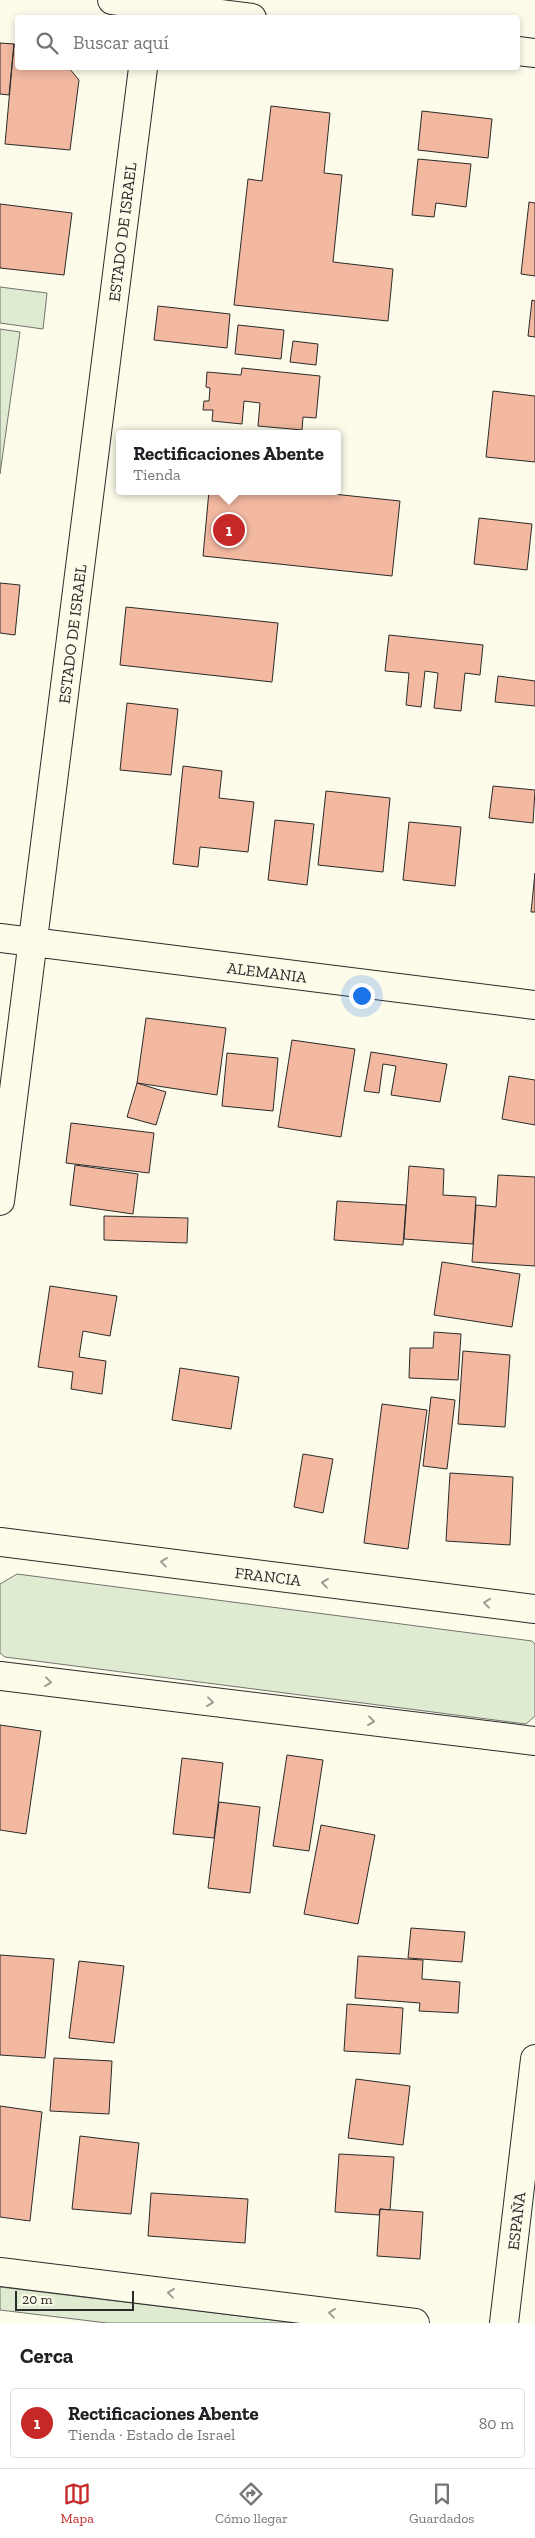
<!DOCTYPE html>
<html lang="es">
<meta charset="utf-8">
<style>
body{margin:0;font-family:"Zilla Slab",serif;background:#f2f2f2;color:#202124}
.scale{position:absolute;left:15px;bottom:12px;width:119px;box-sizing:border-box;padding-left:5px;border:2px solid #2b2b2b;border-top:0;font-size:14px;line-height:18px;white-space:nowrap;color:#2b2b2b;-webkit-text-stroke:4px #fdfbea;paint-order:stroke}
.you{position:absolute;left:361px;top:995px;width:18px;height:18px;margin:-12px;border:4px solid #fff;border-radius:50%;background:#1a73e8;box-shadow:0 0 0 8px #1a73e833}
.badge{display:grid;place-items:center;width:32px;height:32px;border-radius:50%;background:#c62828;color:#fff;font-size:16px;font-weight:700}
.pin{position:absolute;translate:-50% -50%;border:2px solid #fff;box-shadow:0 1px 5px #0006}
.popup{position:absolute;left:116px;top:430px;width:225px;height:65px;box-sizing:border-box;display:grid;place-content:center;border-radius:5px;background:#fff;filter:drop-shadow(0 1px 4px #0005);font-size:16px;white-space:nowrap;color:#757577}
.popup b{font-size:19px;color:#202124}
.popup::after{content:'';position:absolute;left:50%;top:100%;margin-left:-10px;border:10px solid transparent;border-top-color:#fff}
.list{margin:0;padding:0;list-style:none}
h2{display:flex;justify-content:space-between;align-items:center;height:65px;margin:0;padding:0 20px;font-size:21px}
h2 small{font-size:16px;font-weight:400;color:#757577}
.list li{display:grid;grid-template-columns:32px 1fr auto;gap:15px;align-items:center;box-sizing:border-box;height:70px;margin:0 10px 10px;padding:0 10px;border:1px solid #e0e0e0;border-radius:5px}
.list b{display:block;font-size:19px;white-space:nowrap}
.list p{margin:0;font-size:16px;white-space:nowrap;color:#757577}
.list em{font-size:16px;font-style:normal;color:#757577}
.icon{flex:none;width:28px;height:28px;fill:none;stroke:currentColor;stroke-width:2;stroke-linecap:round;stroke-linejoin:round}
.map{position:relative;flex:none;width:535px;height:2323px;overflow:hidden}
.search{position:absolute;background:#fff;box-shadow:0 2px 8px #0003;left:15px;right:15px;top:15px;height:55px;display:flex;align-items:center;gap:12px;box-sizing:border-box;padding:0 18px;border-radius:5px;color:#757577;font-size:19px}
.sheet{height:145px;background:#fff}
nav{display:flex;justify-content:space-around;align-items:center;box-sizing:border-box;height:70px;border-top:1px solid #e0e0e0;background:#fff;font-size:14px;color:#757577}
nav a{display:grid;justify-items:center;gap:2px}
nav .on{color:#c62828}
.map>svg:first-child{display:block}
.green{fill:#deebd1;stroke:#74746e}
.building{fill:#f2b8a0;stroke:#2b2b2b}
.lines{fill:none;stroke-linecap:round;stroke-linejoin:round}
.street-casing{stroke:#2b2b2b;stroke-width:30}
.secondary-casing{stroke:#2b2b2b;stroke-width:30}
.street{stroke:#fdfbea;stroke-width:28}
.secondary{stroke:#fdfbea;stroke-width:28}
.oneway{stroke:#9e9d94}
.labels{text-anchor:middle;stroke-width:4;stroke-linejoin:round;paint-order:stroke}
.street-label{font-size:16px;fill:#2b2b2b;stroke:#fdfbea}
</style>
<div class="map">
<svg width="535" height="2323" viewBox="0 0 535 2323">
<rect width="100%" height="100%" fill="#fdfbea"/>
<path class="green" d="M0 287 47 293 43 329 0 323Z
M0 329 20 332 0 474Z
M17 1574 532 1641 535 1644V1716L526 1724 5 1657 0 1653V1584Z
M0 2287 297 2323H107L0 2310Z"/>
<path class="building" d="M0 43 14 44 9 95 0 94Z
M14 44 18 45V68H69L79 80 70 150 5 144Z
M271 106 330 113 324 173 342 175 333 262 393 269 388 321 234 305 248 179 262 181Z
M422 111 492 119 488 158 418 150Z
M418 159 471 164 466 207 436 203 434 217 412 215Z
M529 202 535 203V276L521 274Z
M0 204 72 213 64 275 0 268Z
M532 300 535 301V337L528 336Z
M158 306 230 314 227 348 154 340Z
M238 325 284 330 281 359 235 354Z
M293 341 318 344 316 365 290 362Z
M242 368 320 376 316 418 303 417 302 430 258 426 260 403 244 401 242 424 212 421 213 410H203L204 401H209L210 388 206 387 207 372 241 375Z
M493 391 535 396V462L486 457Z
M209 491H304L400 501 392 576 203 556Z
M479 518 532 524 527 570 474 564Z
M0 583 20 585 15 635 0 633Z
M126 607 278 623 272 682 120 665Z
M389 635 483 645 480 675 465 673 461 711 434 708 438 673 425 671 421 707 406 705 409 673 385 671Z
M498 676 535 681V706L495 702Z
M127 703 178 709 171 775 120 770Z
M183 766 222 771 219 798 254 802 248 852 200 847 198 867 173 864Z
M493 786 535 790 533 823 489 818Z
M326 791 390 798 383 872 318 865Z
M275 820 314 824 307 885 268 880Z
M409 822 461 827 455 886 403 880Z
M535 873V912H531Z
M146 1018 226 1028 217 1095 137 1083Z
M292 1040 355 1049 341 1137 278 1127Z
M371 1052 447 1064 440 1102 391 1095 396 1066 383 1064 379 1093 364 1091Z
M227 1053 278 1058 273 1111 222 1106Z
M509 1076 535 1080V1125L502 1119Z
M137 1083 166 1092 156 1125 127 1117Z
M71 1123 154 1133 149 1173 66 1163Z
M75 1165 138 1174 133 1214 70 1205Z
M409 1166 444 1169 443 1195 476 1197 473 1244 404 1239Z
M498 1175 535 1177V1266L472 1262 476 1205 496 1207Z
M337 1201 406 1205 403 1245 334 1240Z
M104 1216 188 1218 187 1243 104 1240Z
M442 1262 520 1274 512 1327 434 1315Z
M50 1286 117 1296 110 1336 83 1331 79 1357 106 1361 102 1394 71 1389 73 1372 38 1367Z
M434 1332 461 1334 458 1380 409 1378 410 1348H433Z
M463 1351 510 1355 505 1427 458 1424Z
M180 1368 239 1377 231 1429 172 1420Z
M431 1397 455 1400 447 1469 423 1466Z
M382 1404 427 1410 408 1549 364 1543Z
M303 1454 333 1459 323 1513 294 1507Z
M450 1473 513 1477 510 1545 446 1541Z
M0 1725 41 1731 26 1834 0 1830Z
M287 1755 323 1760 309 1851 273 1846Z
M182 1758 223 1763 214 1838 173 1834Z
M219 1802 260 1807 250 1893 208 1888Z
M321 1825 375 1835 358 1924 304 1914Z
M411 1928 465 1932 462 1962 408 1958Z
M0 1955 54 1959 45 2058 0 2055Z
M358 1956 423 1960 422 1979 460 1982 458 2013 419 2011 420 2003 355 1998Z
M79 1961 124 1966 114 2043 69 2038Z
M347 2004 403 2008 400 2054 344 2051Z
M54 2058 112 2061 109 2114 50 2111Z
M356 2079 410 2086 403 2145 348 2138Z
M0 2106 42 2112 30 2221 0 2217Z
M80 2136 139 2143 131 2214 72 2209Z
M339 2154 394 2157 390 2210 380 2209 379 2215 335 2212Z
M151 2193 248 2199 245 2243 148 2236Z
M380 2209 423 2212 420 2259 377 2256Z"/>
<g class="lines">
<defs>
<path id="street" d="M0 938 535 1005
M0 1201 143 68
M0 1542 535 1609
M0 1676 535 1741
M504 2323 535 2059"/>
<path id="secondary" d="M112 0 252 18
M518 51 535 53
M0 2272 415 2323"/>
</defs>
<use href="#street" class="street-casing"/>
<use href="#secondary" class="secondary-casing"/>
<use href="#street" class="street"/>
<use href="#secondary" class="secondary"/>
</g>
<defs><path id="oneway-chevron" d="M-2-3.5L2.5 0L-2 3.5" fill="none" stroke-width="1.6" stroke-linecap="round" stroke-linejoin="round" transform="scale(1.25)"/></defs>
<g class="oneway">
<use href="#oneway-chevron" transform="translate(164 1562) rotate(-173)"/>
<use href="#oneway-chevron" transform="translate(325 1583) rotate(-173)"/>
<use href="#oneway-chevron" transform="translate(487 1603) rotate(-173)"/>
<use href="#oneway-chevron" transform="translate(48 1682) rotate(7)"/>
<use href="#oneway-chevron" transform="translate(210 1702) rotate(7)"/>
<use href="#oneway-chevron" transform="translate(371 1721) rotate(7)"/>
<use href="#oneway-chevron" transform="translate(171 2293) rotate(-173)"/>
<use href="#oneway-chevron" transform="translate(332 2313) rotate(-173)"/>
</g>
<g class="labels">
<g class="street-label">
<text transform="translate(122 232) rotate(-83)" y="6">ESTADO DE ISRAEL</text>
<text transform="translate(72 634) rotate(-83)" y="6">ESTADO DE ISRAEL</text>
<text transform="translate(267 972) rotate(7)" y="6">ALEMANIA</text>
<text transform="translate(268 1576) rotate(7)" y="6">FRANCIA</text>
<text transform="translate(516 2221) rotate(-83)" y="6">ESPAÑA</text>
</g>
</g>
</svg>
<div class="scale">20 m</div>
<div class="you"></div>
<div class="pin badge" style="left:229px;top:530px">1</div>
<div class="popup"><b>Rectificaciones Abente</b>Tienda</div>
<div class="search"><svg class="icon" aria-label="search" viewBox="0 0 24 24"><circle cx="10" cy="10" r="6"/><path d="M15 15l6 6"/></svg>Buscar aquí</div>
</div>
<section class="sheet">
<h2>Cerca<small></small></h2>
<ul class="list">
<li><span class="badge">1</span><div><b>Rectificaciones Abente</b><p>Tienda · Estado de Israel</p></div><em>80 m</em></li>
</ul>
</section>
<nav>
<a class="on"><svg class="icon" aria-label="map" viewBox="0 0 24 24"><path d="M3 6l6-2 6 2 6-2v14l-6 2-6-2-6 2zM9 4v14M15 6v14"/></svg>Mapa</a>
<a><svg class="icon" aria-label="directions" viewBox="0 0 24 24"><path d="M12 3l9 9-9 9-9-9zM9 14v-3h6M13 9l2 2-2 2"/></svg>Cómo llegar</a>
<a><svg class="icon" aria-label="saved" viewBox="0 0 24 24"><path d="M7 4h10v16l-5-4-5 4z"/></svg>Guardados</a>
</nav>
